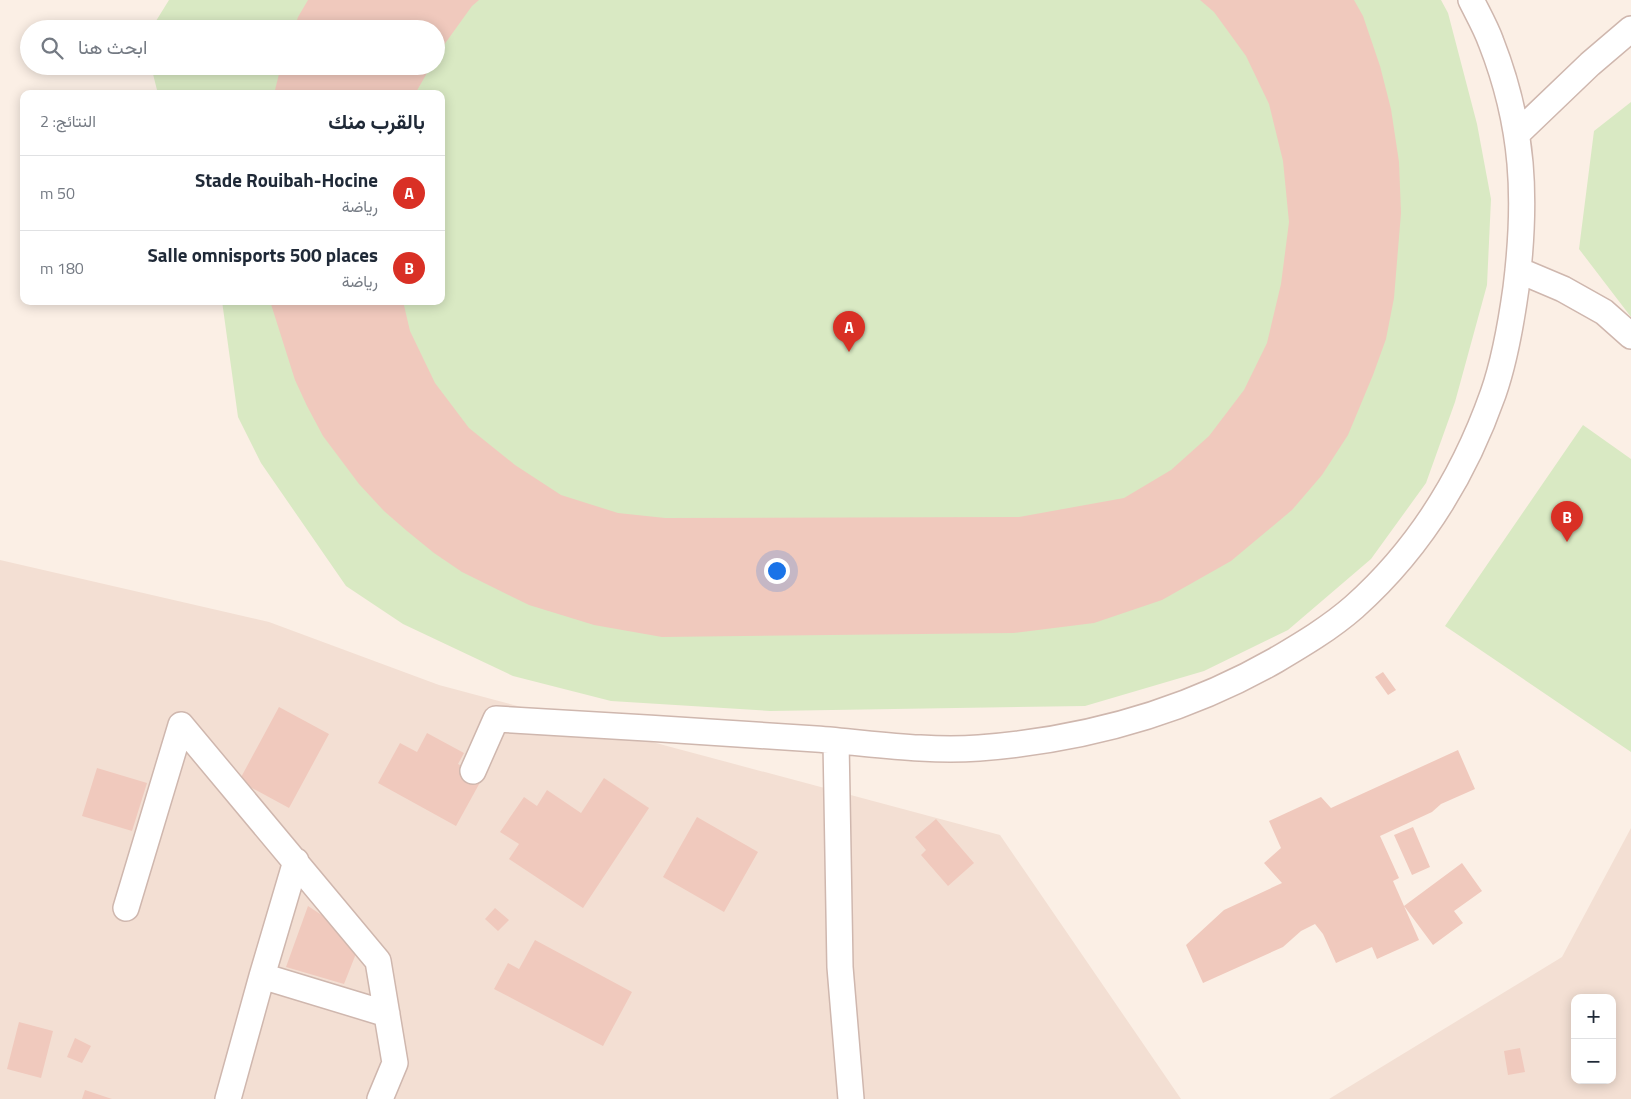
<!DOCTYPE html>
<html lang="ar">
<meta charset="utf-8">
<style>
body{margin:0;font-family:"Titillium Web",Vazirmatn,sans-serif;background:#f2f2f3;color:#1f2937;direction:rtl}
.controls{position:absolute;right:15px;bottom:15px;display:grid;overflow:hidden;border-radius:10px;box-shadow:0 2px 12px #0003}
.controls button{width:45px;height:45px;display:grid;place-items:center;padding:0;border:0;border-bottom:1px solid #e0e1e3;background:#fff;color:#1f2937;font:25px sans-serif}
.you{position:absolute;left:776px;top:570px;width:18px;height:18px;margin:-12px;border:4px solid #fff;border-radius:50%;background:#1a73e8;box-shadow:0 0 0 8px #1a73e833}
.badge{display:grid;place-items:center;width:32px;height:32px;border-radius:50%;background:#d93025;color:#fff;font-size:16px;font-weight:700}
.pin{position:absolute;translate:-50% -41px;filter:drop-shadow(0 1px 2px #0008)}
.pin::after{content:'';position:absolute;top:26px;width:18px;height:15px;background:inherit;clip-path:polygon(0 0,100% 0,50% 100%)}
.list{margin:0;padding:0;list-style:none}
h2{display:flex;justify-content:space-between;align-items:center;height:65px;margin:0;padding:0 20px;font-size:21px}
h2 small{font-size:16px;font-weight:400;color:#747a83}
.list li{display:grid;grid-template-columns:32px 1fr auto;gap:15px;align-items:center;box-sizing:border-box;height:75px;padding:0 20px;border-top:1px solid #e0e1e3}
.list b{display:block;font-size:19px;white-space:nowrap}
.list p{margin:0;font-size:16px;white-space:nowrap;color:#747a83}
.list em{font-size:16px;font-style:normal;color:#747a83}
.icon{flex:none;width:28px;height:28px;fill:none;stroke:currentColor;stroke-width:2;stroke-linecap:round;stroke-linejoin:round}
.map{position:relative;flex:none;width:1631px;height:1099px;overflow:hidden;direction:ltr}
.search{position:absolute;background:#fff;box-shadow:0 2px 12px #0003;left:20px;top:20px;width:425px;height:55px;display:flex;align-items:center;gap:12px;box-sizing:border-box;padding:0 18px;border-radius:28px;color:#747a83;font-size:19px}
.panel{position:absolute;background:#fff;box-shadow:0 2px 12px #0003;left:20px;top:90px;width:425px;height:215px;border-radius:10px;direction:rtl}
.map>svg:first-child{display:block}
.residential{fill:#f3dfd3;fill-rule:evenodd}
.green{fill:#d9e9c3}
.building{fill:#f0c9bd}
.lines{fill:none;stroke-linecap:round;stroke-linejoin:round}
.street-casing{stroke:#cfb7ae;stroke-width:28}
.street{stroke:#fff;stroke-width:25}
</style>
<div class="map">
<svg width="1631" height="1099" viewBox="0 0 1631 1099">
<rect width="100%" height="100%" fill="#fbefe5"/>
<path class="residential" d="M0 560 269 622 439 685 1000 835 1181 1099H0Z
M1631 828V1099H1329L1562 957ZM1575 998H1612V1080H1575Z"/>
<path class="green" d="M169 0H1441L1448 13 1477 124 1491 199 1487 285 1455 402 1426 483 1371 559 1288 630 1204 671 1085 706 770 711 611 701 513 676 403 624 346 586 261 463 238 417 222 301H441V94H158L151 66H436V29H151Z
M1631 102V317L1579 249 1594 131Z
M1583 425 1631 459V752L1445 626Z"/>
<path class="building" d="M308 0H479L472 6 436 56V29H294L298 17Z
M1200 0H1354L1363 16 1380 66 1391 109 1399 162 1401 213 1394 298 1386 339 1373 375 1348 435 1322 475 1292 510 1231 561 1162 600 1094 623 1013 633 662 637 594 625 529 605 462 572 434 553 407 531 384 511 359 484 323 436 307 406 295 380 270 301H403L410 331 435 383 469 428 515 465 561 495 618 513 665 518 1019 517 1124 498 1171 470 1209 436 1244 390 1267 343 1281 284 1289 222 1283 161 1269 104 1246 56 1214 12Z
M281 66H431L415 94H274Z
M1383 672 1396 690 1388 695 1375 677Z
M279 707 329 734 289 808 239 781Z
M427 733 464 753 458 764 483 777 456 826 378 783 400 743 417 752Z
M1458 750 1475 789 1441 804 1432 812 1380 836 1399 878 1393 881 1419 940 1377 959 1372 947 1336 963 1323 934 1315 924 1301 931 1283 947 1203 983 1186 945 1224 910 1282 883 1264 863 1281 848 1269 821 1321 797 1331 808Z
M97 768 147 783 132 831 82 816Z
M604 778 649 808 583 908 509 859 519 844 500 832 524 797 537 806 547 790 581 813Z
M697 817 758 852 724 912 663 877Z
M936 819 974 863 948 886 921 855 926 850 915 837Z
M1413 827 1430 867 1412 875 1394 835Z
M1462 863 1482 891 1454 911 1463 923 1433 945 1404 906Z
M308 906 361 941 344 984 286 967Z
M495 908 509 920 498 931 485 919Z
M535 940 632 992 603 1046 494 989 508 963 519 969Z
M19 1022 53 1031 41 1078 7 1069Z
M75 1038 91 1046 82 1063 67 1057Z
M1520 1048 1525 1072 1508 1075 1504 1051Z
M85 1090 112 1099H82Z"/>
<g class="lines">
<defs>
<path id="street" d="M1518 133 1590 64 1631 29
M1518 270 1563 289 1604 312 1631 336
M181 725 378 961 395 1063 380 1099
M836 741 840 967 851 1099
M473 771 496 719C603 725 709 732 816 739 870 743 925 752 979 748 1084 740 1185 712 1276 660 1303 644 1330 628 1354 607 1419 549 1464 476 1493 394 1505 360 1511 324 1516 288 1527 199 1524 126 1491 42 1486 28 1478 14 1471 0
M126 908 181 725
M262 976 387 1014
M228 1099 262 976 296 861"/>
</defs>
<use href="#street" class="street-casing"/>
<use href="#street" class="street"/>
</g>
</svg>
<div class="controls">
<button>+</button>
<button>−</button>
</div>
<div class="you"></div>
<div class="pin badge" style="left:849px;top:352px">A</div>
<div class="pin badge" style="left:1567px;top:542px">B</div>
<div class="search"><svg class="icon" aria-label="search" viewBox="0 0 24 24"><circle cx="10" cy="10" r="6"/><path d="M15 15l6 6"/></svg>ابحث هنا</div>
<section class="panel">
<h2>بالقرب منك<small>النتائج: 2</small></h2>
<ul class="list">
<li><span class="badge">A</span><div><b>Stade Rouibah-Hocine</b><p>رياضة</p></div><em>50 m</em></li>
<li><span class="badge">B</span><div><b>Salle omnisports 500 places</b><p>رياضة</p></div><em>180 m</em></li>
</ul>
</section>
</div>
